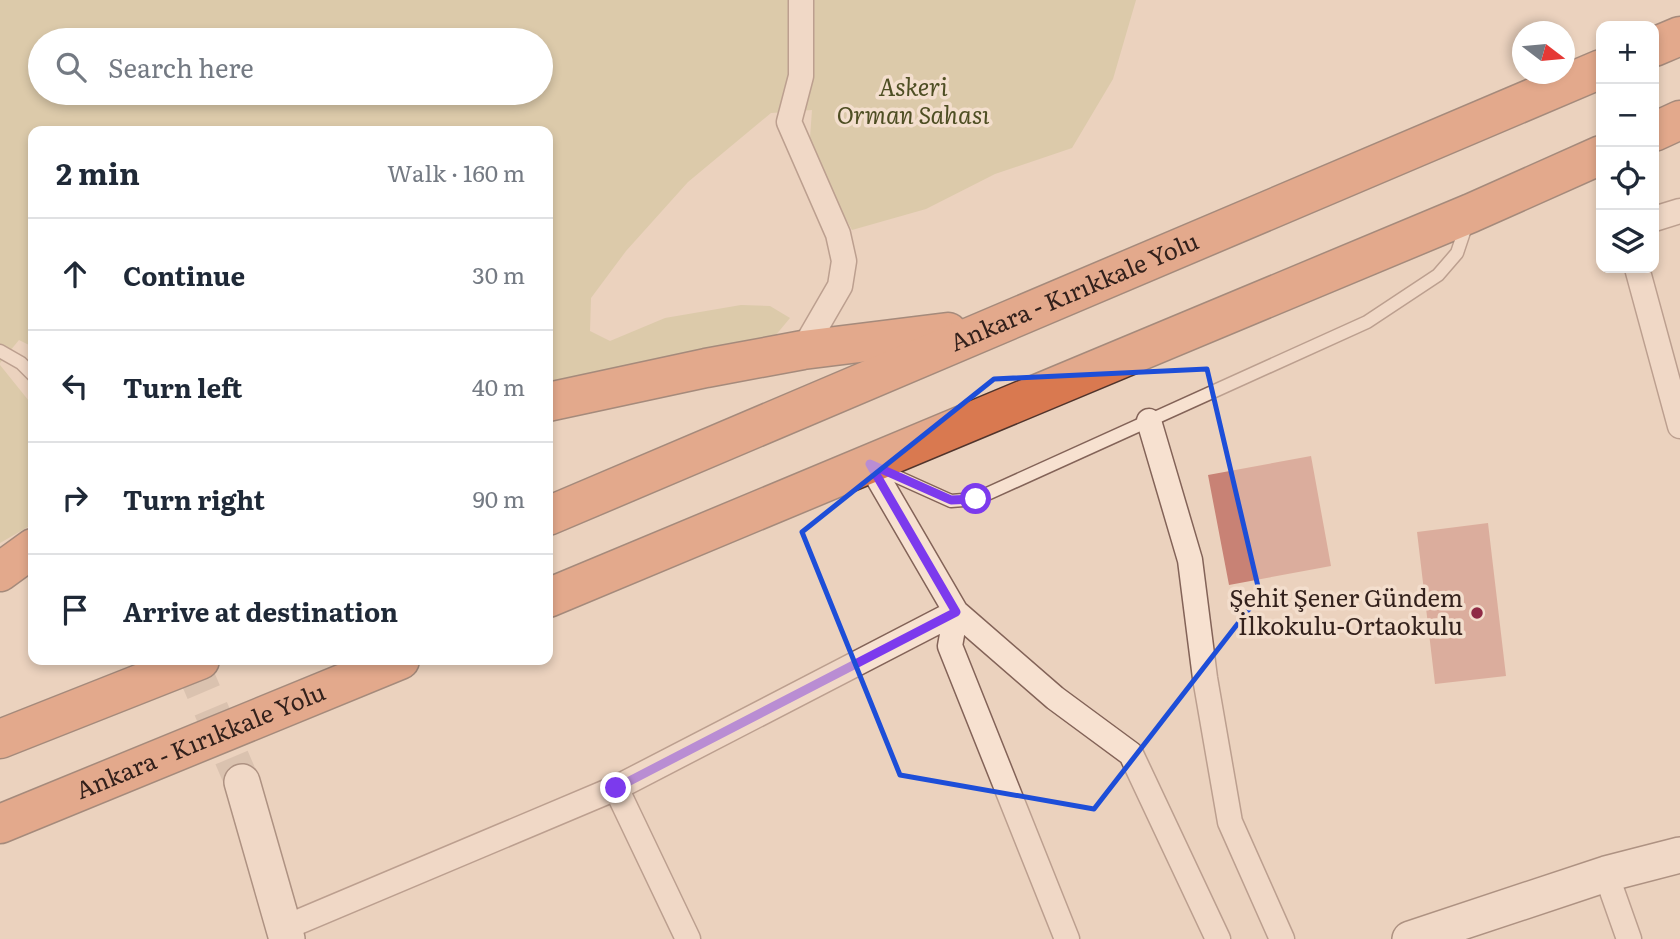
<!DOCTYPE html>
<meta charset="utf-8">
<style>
body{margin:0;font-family:Literata,serif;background:#f6f6f7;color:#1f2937}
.controls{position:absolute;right:21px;top:21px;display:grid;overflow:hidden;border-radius:14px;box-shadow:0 4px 10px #0003}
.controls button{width:63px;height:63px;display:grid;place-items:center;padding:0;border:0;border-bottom:2px solid #e0e1e3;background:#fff;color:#1f2937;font:35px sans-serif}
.compass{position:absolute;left:1512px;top:21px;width:63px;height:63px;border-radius:50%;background:#fff;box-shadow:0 4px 10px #0003;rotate:106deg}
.stop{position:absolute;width:21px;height:21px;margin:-16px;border:5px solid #7c3aed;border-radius:50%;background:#fff}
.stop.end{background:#7c3aed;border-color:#fff;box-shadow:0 2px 7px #0008}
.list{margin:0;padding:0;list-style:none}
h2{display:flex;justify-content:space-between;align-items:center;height:91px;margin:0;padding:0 28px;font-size:30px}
h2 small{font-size:23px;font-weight:400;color:#747a83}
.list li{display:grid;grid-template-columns:46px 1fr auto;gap:21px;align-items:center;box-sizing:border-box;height:112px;padding:0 28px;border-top:2px solid #e0e1e3}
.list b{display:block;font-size:26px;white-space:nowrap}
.list em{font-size:23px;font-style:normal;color:#747a83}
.icon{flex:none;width:38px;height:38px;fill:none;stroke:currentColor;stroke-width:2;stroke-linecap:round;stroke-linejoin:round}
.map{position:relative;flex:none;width:1680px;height:939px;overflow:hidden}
.search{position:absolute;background:#fff;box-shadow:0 4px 10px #0003;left:28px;top:28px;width:525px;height:77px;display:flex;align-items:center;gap:18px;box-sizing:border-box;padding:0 24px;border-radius:38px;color:#747a83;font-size:26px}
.panel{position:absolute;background:#fff;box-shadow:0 4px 10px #0003;left:28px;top:126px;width:525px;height:539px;border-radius:14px}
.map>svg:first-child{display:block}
.green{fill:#c9c193;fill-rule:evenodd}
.building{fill:#c88275}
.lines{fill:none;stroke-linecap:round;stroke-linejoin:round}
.secondary-tunnel{stroke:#c6af9e;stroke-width:35;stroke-dasharray:35 18;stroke-linecap:butt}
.lane-casing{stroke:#836358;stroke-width:15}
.street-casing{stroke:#836358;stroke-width:27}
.secondary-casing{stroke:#64453b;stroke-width:38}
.highway-casing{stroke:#50342c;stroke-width:41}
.lane{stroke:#f7e1d0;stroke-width:12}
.street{stroke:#f7e1d0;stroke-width:24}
.secondary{stroke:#f7e1d0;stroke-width:35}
.highway{stroke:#d97950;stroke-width:38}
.route{stroke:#7c3aed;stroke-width:9}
.marked{fill:none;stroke:#1d4ed8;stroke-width:5;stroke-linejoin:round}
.poi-dot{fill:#8f2a45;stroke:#f3decd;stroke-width:2.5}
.labels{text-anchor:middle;stroke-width:7;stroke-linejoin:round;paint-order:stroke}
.park-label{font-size:24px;font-style:italic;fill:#4e4e23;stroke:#f3decd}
.street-label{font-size:24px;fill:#33211c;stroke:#f3decd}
.poi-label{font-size:24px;fill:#33211c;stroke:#f3decd;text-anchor:end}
</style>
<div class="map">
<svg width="1680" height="939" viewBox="0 0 1680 939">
<rect width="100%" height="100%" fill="#ebd2be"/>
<path class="green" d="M0 0H1136L1113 79 1072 148 995 174 926 209 852 230 809 152 812 110 771 113 688 182 626 251 591 298 590 331 610 341 665 318 741 305 770 306 790 318 775 336 665 361 621 367 601 383 548 393V131H33V347L19 340 0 363ZM40 40H541V93H40Z
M0 365 33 406V524L0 543Z"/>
<path class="building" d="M1311 456 1331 566 1229 585 1208 475Z
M1488 523 1506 676 1435 684 1417 532Z"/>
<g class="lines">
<path class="secondary-tunnel" d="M190 660 242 782"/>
<defs>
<path id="lane" d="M0 351 21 363 33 375
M880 469 951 501 976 499 1367 322 1438 275 1457 253 1467 223"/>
<path id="street" d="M801 0V76L789 122 838 234 844 261 840 286 803 350
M1654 219 1680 211
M1637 268 1680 426
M1149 421 1190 560 1205 678 1230 822 1282 939
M956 612 1055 698 1131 754 1218 939
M956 612 950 646 1067 939
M616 788 688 939
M1606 874 1629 939
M284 928 616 788 956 612 870 464"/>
<path id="secondary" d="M242 782 287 939
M1410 939 1606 874 1680 855"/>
<g id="highway">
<path d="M1654 47 1680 36"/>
<path d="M1654 132 1680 120"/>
<path d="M548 402 706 368 803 350 948 332"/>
<path id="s1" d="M548 516 1601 69"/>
<path d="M0 572 33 548"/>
<path d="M548 598 1471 213 1601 155"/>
<path d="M0 739 200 660"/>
<path id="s2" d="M0 824 400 660"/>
</g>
</defs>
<use href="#lane" class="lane-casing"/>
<use href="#street" class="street-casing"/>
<use href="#secondary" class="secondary-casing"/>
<use href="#highway" class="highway-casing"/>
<use href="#lane" class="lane"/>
<use href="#street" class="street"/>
<use href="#secondary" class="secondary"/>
<use href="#highway" class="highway"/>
</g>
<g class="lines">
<path class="route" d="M616 788 956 612 870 464 951 500 976 499"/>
</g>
<path d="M0 0H1680V939H0ZM1207 369 1260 595 1094 809 900 775 802 532 994 379Z" fill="#ebd2be" fill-opacity=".55" fill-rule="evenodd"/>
<path class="marked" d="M1207 369 1260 595 1094 809 900 775 802 532 994 379Z"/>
<circle class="poi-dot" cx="1477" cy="613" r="7"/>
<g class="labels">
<g class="park-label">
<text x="913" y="96">Askeri<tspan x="913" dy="28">Orman Sahası</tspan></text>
</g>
<g class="street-label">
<text dy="8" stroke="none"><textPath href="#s1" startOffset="572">Ankara - Kırıkkale Yolu</textPath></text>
<text dy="8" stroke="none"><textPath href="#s2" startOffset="217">Ankara - Kırıkkale Yolu</textPath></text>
</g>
<g class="poi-label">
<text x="1463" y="607">Şehit Şener Gündem<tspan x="1463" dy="28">İlkokulu-Ortaokulu</tspan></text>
</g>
</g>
</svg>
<div class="controls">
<button>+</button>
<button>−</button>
<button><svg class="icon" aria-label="locate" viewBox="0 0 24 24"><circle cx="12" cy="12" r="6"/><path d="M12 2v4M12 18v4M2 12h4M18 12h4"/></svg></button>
<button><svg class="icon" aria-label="layers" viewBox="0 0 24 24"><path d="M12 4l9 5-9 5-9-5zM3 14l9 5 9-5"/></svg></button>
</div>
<svg class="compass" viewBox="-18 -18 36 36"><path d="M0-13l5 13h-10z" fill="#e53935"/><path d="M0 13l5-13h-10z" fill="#747a83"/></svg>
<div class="stop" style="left:976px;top:499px"></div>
<div class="stop end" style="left:616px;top:788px"></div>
<div class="search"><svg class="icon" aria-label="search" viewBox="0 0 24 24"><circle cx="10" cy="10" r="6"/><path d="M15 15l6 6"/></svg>Search here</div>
<section class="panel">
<h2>2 min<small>Walk · 160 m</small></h2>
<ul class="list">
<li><svg class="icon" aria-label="ahead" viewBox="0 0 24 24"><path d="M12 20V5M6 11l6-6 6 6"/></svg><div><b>Continue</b></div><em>30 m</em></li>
<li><svg class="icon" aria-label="left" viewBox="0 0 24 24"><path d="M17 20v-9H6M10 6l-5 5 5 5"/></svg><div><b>Turn left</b></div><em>40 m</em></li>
<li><svg class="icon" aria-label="right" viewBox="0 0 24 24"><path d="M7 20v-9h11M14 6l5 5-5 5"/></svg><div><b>Turn right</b></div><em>90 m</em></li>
<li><svg class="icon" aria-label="arrive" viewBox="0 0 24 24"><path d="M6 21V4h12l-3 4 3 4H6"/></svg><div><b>Arrive at destination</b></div></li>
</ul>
</section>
</div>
